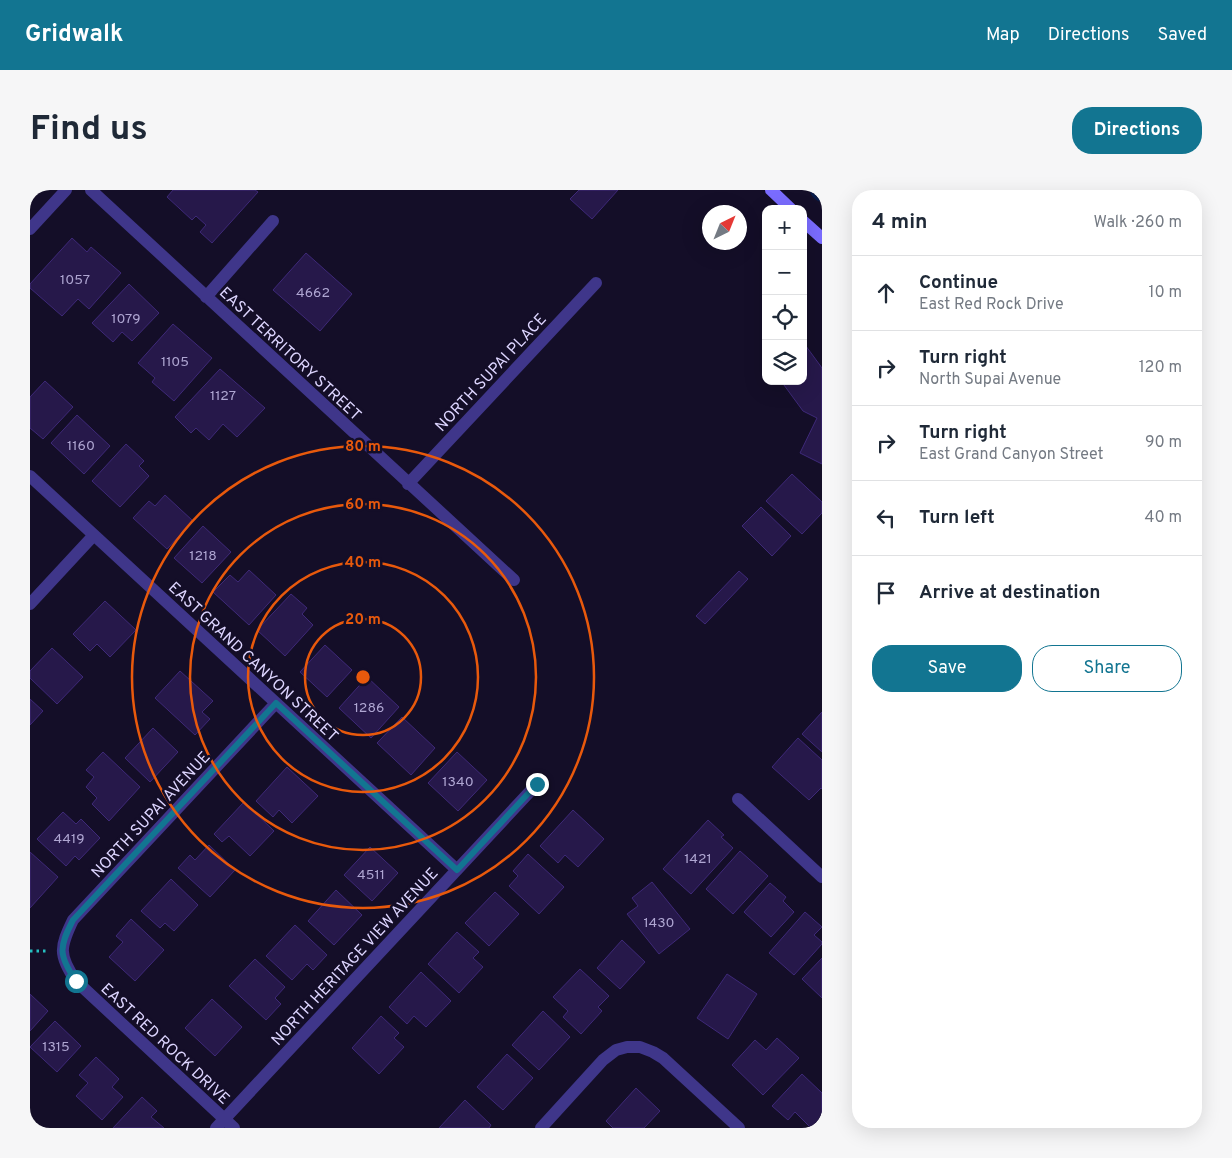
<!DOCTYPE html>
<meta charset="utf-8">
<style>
body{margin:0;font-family:Overpass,sans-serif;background:#f6f6f7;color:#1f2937}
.controls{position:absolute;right:15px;top:15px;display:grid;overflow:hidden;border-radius:10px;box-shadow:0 5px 20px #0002}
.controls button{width:45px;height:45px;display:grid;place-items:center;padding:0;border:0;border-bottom:1px solid #e0e1e3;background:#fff;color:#1f2937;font:25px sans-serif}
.compass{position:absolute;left:672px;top:15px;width:45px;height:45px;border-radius:50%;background:#fff;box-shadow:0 5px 20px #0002;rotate:43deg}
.stop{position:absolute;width:15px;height:15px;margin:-11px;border:4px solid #127591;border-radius:50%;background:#fff}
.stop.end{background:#127591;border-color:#fff;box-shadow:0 1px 5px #0008}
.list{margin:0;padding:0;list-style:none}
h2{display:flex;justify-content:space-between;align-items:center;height:65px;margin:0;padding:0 20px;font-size:21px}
h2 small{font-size:16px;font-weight:400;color:#747a83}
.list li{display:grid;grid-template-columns:32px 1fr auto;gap:15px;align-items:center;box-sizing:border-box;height:75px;padding:0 20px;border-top:1px solid #e0e1e3}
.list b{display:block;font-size:19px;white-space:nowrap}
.list p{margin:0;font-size:16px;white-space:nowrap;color:#747a83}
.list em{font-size:16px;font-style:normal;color:#747a83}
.actions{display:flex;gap:10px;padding:15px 20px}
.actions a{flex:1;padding:11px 0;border:1px solid #127591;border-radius:20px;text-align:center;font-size:18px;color:#127591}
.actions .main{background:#127591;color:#fff}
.icon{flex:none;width:28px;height:28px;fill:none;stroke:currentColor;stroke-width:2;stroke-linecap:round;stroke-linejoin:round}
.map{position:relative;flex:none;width:792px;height:938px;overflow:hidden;border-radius:20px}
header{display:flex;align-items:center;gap:30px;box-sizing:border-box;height:70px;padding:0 25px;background:#127591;color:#fff}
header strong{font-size:24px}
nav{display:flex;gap:28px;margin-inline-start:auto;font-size:18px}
.intro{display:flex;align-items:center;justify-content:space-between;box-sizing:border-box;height:120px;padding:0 30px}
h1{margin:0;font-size:35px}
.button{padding:12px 22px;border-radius:20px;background:#127591;color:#fff;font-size:18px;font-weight:700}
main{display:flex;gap:30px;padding:0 30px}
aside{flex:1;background:#fff;border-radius:20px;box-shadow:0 5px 20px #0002}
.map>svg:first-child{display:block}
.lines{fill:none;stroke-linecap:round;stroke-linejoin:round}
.canal{stroke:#061a49;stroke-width:20}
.building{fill:#26184a;stroke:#3e2978}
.path{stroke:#26c0c1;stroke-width:3;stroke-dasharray:2.5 4;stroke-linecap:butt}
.minor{stroke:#3f368a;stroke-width:12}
.secondary{stroke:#7a6cff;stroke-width:12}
.route{stroke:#127591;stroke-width:6}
.ring{fill:none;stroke:#e8590c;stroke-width:2.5}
.labels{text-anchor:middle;stroke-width:5;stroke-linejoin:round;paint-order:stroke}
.number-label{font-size:14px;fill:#afa6d2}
.street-label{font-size:16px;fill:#ddd5ff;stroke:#140e28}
.centre{fill:#e8590c;stroke:#140e28;stroke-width:2.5}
.ring-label{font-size:15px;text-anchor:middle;font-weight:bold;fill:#e8590c;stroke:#140e28;stroke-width:5;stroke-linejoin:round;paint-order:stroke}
</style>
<header>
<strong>Gridwalk</strong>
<nav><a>Map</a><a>Directions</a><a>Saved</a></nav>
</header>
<div class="intro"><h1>Find us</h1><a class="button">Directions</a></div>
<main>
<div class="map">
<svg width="792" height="938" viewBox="0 0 792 938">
<rect width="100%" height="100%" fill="#140e28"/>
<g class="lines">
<path class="canal" d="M790 0 792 2"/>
</g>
<path class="building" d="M143 0H225L228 2 182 53 170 42 176 35 166 26 162 30 137 7Z
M549 0H588L562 29 540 9Z
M42 48 57 62 61 57 91 83 59 119 48 109 32 126 0 98V94Z
M276 63 322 104 290 141 243 100Z
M99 94 129 123 102 151 92 142 83 152 62 133Z
M143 134 182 168 144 211 122 192 125 188 108 173Z
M773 152 792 178V274L770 263 787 228 773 221 751 191H773Z
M190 179 235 218 207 247 193 234 179 250 166 238 161 243 145 227Z
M15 191 43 217 13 249 0 238V207Z
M47 225 80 256 54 284 21 253Z
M96 254 114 271 109 276 119 286 90 317 62 291Z
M762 284 792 312V323L772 344 736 311Z
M135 305 163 331 137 359 103 328 119 311 125 316Z
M731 317 761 346 742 366 712 336Z
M173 336 201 362 172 393 144 368Z
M219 380 246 405 219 435 183 402 200 385 208 392Z
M709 381 718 389 675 434 666 426Z
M261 404 277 418 272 424 283 435 255 466 227 440Z
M75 411 106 440 80 467 67 454 60 461 43 444Z
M295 455 322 480 297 507 270 482Z
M22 458 53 487 27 514 0 488V481Z
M150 481 183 511 172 522 180 529 165 545 125 508Z
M337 487 369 517 341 548 309 518Z
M0 509 13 521 0 535Z
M792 522V562L772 544Z
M372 527 405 558 381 585 347 553Z
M123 538 148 562 120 592 95 568Z
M768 548 792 570V599L791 598 779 610 742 577Z
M73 562 110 597 79 631 62 614 67 608 56 597 64 587 56 580Z
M427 562 457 590 428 621 398 593Z
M257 577 288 606 262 633 249 620 243 627 226 611Z
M214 612 244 641 220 666 199 646 192 652 184 644Z
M543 620 574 649 548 677 535 665 528 673 510 656Z
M33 622 46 634 51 629 70 648 49 670 45 666 36 676 7 649Z
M678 630 694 645 691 647 703 658 661 704 633 679Z
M179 655 205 680 180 707 148 678 160 665 165 670Z
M340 657 368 683 342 711 314 685Z
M710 661 738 686 703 724 676 699Z
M0 662 28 687 0 718Z
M498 664 534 697 509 724 479 696 488 686 483 681Z
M141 689 168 715 144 741 135 733 130 738 111 721Z
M622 692 660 739 629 764 597 724 608 716 602 708Z
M740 693 756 707 753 711 764 722 741 747 714 722Z
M306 700 332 725 304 755 278 731Z
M465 702 489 724 459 756 435 733Z
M775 722 792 737 784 745 792 752V754L764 785 739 763Z
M101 729 134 760 105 791 79 767 93 752 86 746Z
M265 735 297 765 283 780 277 774 262 790 236 766Z
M427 742 449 762 443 768 453 777 429 803 398 774Z
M592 750 615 772 590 799 567 778Z
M792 768V808L772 789Z
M225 769 255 797 245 808 251 814 236 830 199 796Z
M550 779 579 806 568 817 572 821 551 844 533 827 538 821 523 807Z
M391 782 421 811 396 837 384 826 377 834 359 817Z
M697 784 727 804 698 849 667 828Z
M0 804 18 821 0 841Z
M182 809 212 837 185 866 155 838Z
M513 821 540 847 509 880 482 855Z
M351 826 369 843 364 848 374 857 349 884 322 858Z
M25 831 51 856 27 882 0 857Z
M747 848 769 868 733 905 702 875 725 850 736 860Z
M477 864 503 888 473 920 447 897Z
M66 867 89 889 82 897 93 907 72 930 46 906 58 893 49 885Z
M772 884 792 903V931L785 938H781L765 922 758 930 742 916Z
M606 898 630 921 614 938H583L576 931Z
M112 907 127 921 121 927 134 938H83Z
M435 910 461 935 459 938H409Z"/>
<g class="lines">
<path class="path" d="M0 761H18"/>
<path class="minor" d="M61 0 484 390
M0 39 36 0
M176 107 243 31
M0 286 427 680
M378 294 566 93
M0 414 64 345
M708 609 792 687
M186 938 507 594
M204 938 46 791C28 765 30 757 43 730L246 513
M511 938 573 870 586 860 597 857H610L623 862 633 868 709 938"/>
<path class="secondary" d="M741 0 761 19
M773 31 792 48"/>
</g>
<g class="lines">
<path class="route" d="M46 791C28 765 29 757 43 730L246 513 427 680 507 594"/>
</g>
<g class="ring">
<circle cx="333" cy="487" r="58"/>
<circle cx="333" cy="487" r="115"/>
<circle cx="333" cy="487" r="173"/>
<circle cx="333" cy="487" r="231"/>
</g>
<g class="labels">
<g class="number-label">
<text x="45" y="94">1057</text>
<text x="283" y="107">4662</text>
<text x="96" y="133">1079</text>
<text x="145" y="176">1105</text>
<text x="193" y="210">1127</text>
<text x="51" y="260">1160</text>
<text x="173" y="370">1218</text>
<text x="339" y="522">1286</text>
<text x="428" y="596">1340</text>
<text x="39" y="653">4419</text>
<text x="668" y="673">1421</text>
<text x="341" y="689">4511</text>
<text x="629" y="737">1430</text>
<text x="26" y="861">1315</text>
</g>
<g class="street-label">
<text transform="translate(261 163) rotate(43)" y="6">EAST TERRITORY STREET</text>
<text transform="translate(460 182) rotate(-47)" y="6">NORTH SUPAI PLACE</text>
<text transform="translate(224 471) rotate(43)" y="6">EAST GRAND CANYON STREET</text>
<text transform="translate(120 624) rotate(-47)" y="6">NORTH SUPAI AVENUE</text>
<text transform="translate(324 766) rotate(-47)" y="6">NORTH HERITAGE VIEW AVENUE</text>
<text transform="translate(136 853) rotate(43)" y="6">EAST RED ROCK DRIVE</text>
</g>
</g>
<circle cx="333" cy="487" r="8" class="centre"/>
<g class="ring-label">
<text x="333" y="261">80 m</text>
<text x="333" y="319">60 m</text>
<text x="333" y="377">40 m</text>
<text x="333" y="434">20 m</text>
</g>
</svg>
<div class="controls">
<button>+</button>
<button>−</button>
<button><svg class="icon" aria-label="locate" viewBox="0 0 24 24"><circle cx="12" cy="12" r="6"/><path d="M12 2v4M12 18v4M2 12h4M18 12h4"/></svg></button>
<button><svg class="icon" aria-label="layers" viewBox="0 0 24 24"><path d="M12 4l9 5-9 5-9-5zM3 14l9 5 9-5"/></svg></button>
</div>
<svg class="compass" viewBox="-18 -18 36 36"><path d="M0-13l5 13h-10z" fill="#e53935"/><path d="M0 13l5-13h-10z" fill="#747a83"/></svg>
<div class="stop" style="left:46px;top:791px"></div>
<div class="stop end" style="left:507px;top:594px"></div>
</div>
<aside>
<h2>4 min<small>Walk · 260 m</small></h2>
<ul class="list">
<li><svg class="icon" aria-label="ahead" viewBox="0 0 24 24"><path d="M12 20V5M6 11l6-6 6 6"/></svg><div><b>Continue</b><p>East Red Rock Drive</p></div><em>10 m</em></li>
<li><svg class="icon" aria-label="right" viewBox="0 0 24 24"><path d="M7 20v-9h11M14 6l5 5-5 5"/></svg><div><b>Turn right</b><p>North Supai Avenue</p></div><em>120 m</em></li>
<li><svg class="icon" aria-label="right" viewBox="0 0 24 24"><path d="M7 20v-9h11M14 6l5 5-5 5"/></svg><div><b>Turn right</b><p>East Grand Canyon Street</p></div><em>90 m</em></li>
<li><svg class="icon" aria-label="left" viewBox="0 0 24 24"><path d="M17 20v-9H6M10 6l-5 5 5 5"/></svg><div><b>Turn left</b></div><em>40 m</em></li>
<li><svg class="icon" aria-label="arrive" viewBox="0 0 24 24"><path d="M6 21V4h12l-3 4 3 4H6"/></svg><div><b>Arrive at destination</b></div></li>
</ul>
<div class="actions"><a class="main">Save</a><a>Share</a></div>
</aside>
</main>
